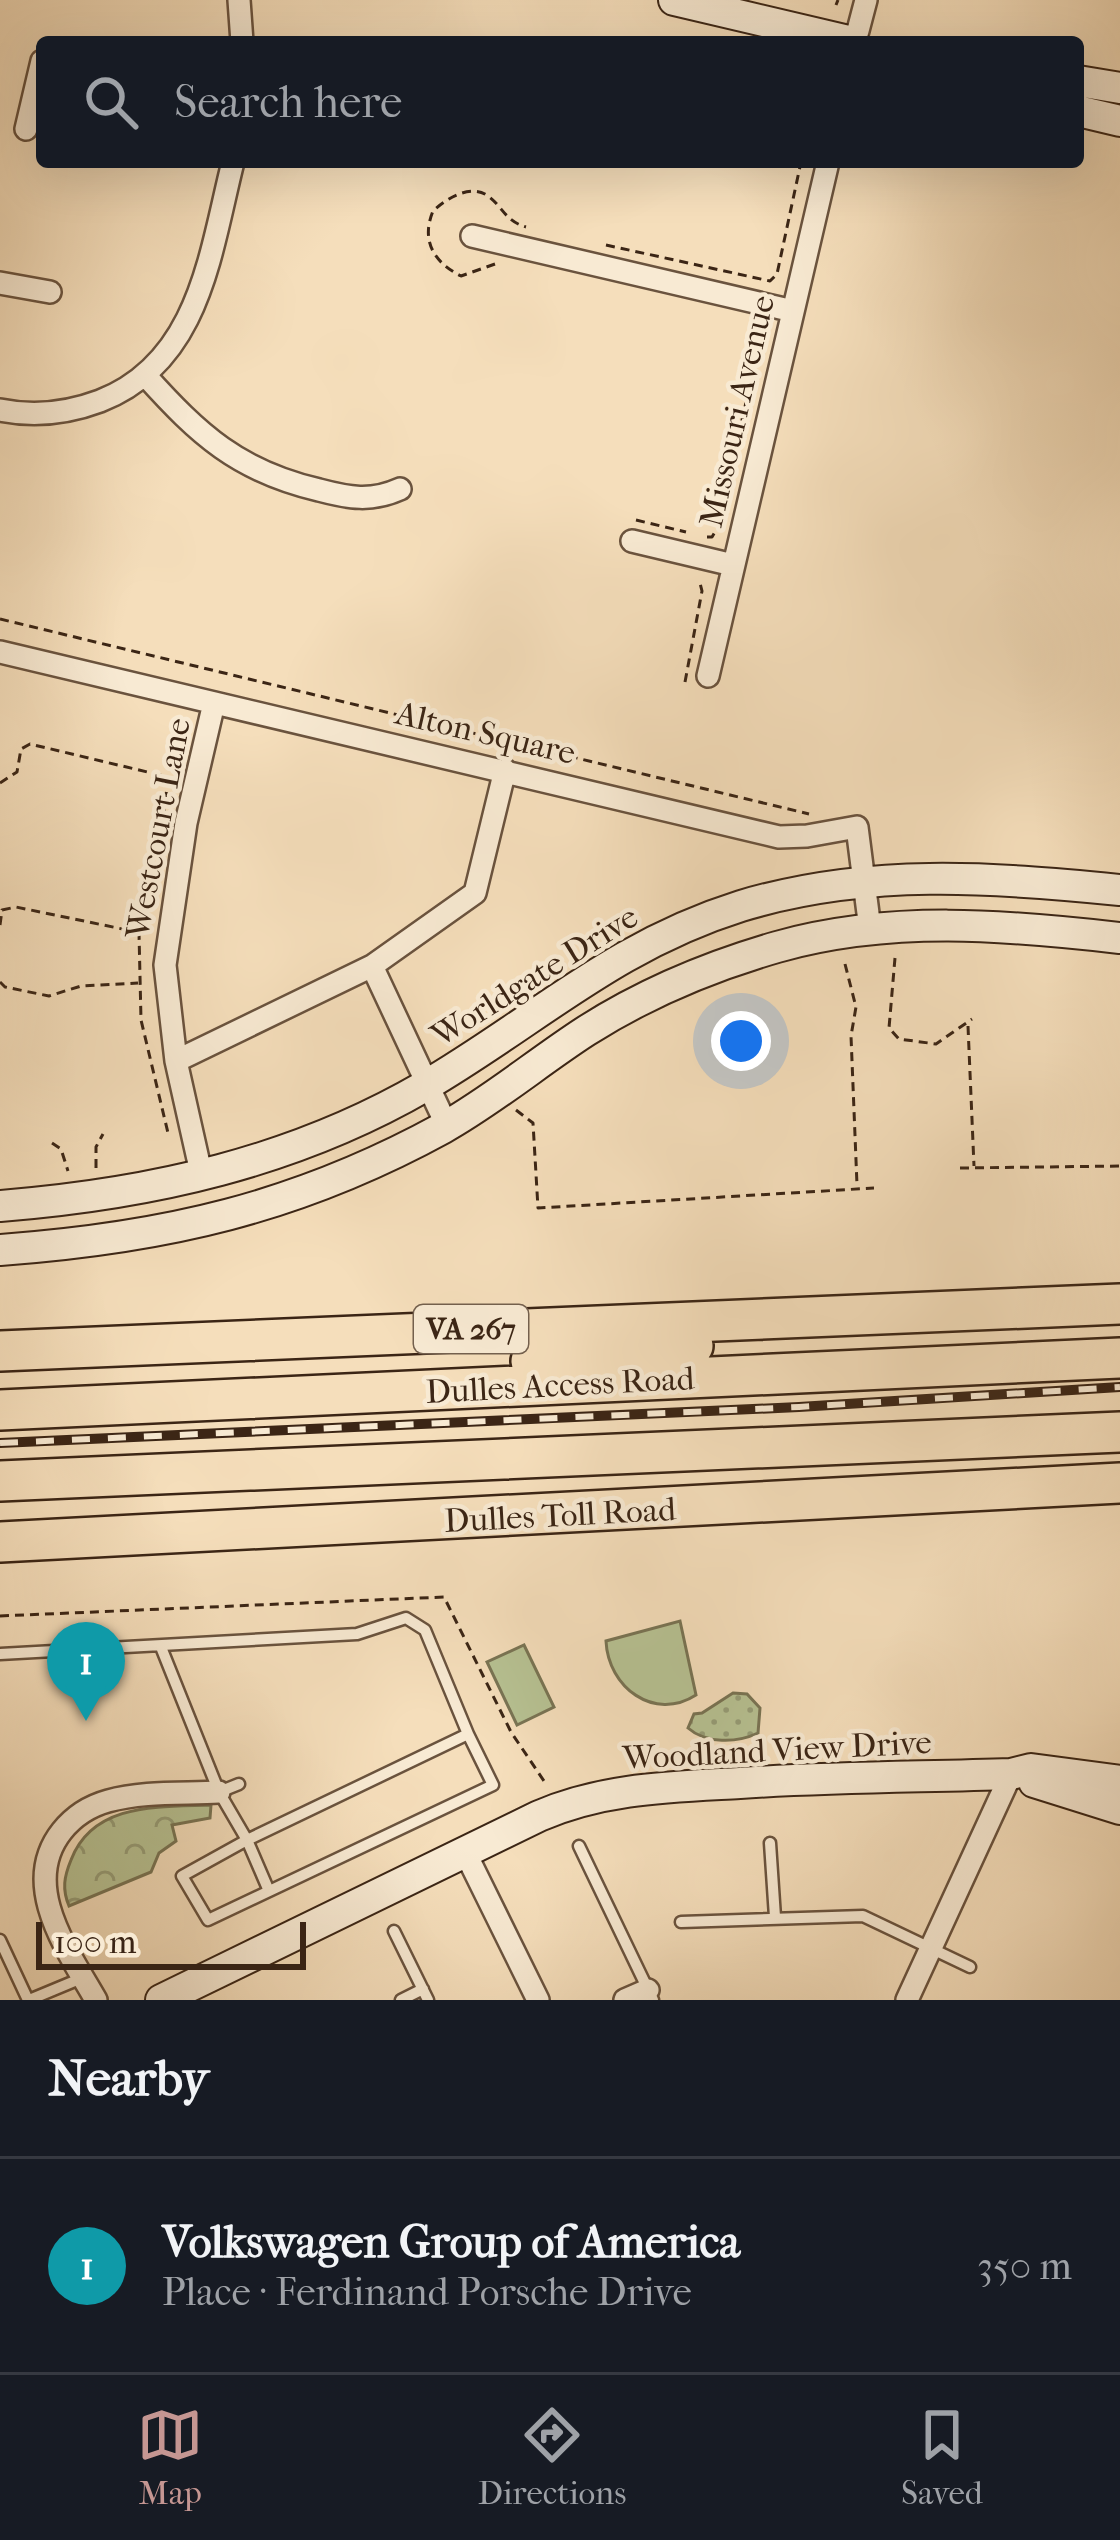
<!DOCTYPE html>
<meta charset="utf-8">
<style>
body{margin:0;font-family:"IM FELL French Canon",serif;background:#20242c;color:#f1f3f6}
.scale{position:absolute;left:36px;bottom:30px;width:270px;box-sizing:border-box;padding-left:12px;border:6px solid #3b2515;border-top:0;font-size:33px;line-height:42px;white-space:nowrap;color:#3b2515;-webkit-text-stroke:9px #f8ead3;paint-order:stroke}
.you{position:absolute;left:741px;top:1041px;width:42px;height:42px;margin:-30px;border:9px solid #fff;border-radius:50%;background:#1a73e8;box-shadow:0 0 0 18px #1a73e833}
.badge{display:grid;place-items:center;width:78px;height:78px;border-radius:50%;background:#c59692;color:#fff;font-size:39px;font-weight:700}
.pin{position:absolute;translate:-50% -99px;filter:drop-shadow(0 3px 6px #0008)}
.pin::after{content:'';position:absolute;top:63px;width:42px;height:36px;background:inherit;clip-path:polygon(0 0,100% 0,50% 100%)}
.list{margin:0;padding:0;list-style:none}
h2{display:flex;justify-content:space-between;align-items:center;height:156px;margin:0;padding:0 48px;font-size:51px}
h2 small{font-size:39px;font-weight:400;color:#9ea1a6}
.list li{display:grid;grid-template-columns:78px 1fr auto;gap:36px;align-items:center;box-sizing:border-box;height:216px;padding:0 48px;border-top:3px solid #363941}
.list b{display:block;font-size:45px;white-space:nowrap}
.list p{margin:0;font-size:39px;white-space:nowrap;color:#9ea1a6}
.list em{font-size:39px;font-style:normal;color:#9ea1a6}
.icon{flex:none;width:66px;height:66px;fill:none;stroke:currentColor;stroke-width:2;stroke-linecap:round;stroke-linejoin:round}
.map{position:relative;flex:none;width:1120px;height:2000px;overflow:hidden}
.search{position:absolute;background:#171b24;box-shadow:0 12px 48px #0002;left:36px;right:36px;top:36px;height:132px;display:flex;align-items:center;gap:30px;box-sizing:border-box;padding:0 42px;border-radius:12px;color:#9ea1a6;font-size:45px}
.sheet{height:372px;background:#171b24}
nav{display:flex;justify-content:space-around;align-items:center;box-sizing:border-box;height:168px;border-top:3px solid #363941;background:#171b24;font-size:33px;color:#9ea1a6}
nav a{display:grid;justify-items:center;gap:6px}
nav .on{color:#c59692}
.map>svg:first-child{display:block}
.green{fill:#b7c293;stroke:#797454;stroke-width:3}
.forest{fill:url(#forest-crowns);stroke:#797454;stroke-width:3}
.park{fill:url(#park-dots);stroke:#797454;stroke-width:3}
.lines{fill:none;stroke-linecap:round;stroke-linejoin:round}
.lane-casing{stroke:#6a533e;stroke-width:15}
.street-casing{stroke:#6a533e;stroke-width:26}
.secondary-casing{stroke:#3b2515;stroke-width:34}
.highway-casing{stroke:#3b2515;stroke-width:44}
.path{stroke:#3b2515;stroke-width:3;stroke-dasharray:9 6;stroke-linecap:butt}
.lane{stroke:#f8ead3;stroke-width:10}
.street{stroke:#f8ead3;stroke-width:21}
.secondary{stroke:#f8ead3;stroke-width:30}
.highway{stroke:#f5debb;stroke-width:39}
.rail-casing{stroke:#3b2515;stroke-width:10}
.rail{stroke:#f8ead3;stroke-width:6;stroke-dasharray:18;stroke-linecap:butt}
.labels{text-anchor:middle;stroke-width:9;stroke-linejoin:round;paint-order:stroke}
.shield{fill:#f8ead3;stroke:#74604e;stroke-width:3}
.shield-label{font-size:30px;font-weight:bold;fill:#3b2515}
.street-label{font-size:33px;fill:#3b2515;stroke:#f8ead3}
</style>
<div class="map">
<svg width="1120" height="2000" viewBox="0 0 1120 2000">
<defs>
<pattern id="forest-crowns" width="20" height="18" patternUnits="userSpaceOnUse" patternTransform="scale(3)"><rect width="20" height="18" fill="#b7c293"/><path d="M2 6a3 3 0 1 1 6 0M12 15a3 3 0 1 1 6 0" fill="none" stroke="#969d77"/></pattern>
<pattern id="park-dots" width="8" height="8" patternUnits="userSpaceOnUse" patternTransform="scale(3)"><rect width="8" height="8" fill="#b7c293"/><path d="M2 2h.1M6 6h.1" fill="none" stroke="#969d77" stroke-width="1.8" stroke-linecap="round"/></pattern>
</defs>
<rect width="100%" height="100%" fill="#f5debb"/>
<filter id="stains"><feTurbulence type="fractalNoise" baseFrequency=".00167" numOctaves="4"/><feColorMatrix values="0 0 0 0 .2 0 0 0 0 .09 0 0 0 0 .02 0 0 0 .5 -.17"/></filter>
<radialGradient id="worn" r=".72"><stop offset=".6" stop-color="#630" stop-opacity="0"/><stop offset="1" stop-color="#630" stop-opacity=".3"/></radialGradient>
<path class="green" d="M680 1621 696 1695C654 1722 608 1687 606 1641Z
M524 1645 554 1707 517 1725 487 1662Z"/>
<path class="forest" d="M211 1805 210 1818 172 1825 176 1841 159 1853 151 1872 69 1906C62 1889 64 1877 71 1860 93 1802 160 1807 211 1805Z"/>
<path class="park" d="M733 1693 747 1694 760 1708 758 1733C737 1743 706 1744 688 1728L694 1714 702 1713Z"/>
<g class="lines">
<defs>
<path id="lane" d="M0 1654 357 1634 406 1618 425 1630 468 1734 247 1840 219 1792 161 1647
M219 1792 239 1784
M770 1843 775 1917
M579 1846 653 2000
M269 1891 247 1840 182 1876 208 1920 493 1785 468 1734
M681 1922 863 1916 970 1967
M394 1931 428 2000
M0 1940 28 2000
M29 2000 82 1978
M401 2000 423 1989"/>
<path id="street" d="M239 0 242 42
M855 42 866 0
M26 129 42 61
M472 236 793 311
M0 283 50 292
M145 375C199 435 238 471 319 490 349 498 371 502 400 489
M0 410C34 417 68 413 100 401 200 362 210 253 233 162
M632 541 733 565
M0 652 779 837 807 836 857 827 870 929
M708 676 828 162
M372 966 447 1126
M176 1061 372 966 475 893 505 770
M202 1177 176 1061 165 965 186 823 214 703
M465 1852 538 2000
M96 2000C68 1951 19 1885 62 1831 74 1816 90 1806 108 1801 143 1791 183 1794 219 1792
M625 2000 648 1990
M907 2000 1011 1774"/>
<path id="secondary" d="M674 0 853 42
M1078 81 1120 88
M1078 111 1120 121
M0 1206C151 1194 294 1162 425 1086 536 1021 613 946 741 906 867 868 991 877 1120 890
M0 1250C164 1238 297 1208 443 1128 493 1100 538 1062 586 1031 644 994 711 966 777 947 891 915 1005 925 1120 938
M1034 1782 1120 1809
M161 2000 539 1816C604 1788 670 1787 740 1783 830 1777 921 1777 1011 1774L1031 1769 1120 1781"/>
<path id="highway" d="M0 1351 1120 1304
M531 1361 693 1346
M0 1410 1120 1358
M0 1481 1120 1432
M0 1542 1120 1483"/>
</defs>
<use href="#lane" class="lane-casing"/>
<use href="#street" class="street-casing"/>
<use href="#secondary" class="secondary-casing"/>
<use href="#highway" class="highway-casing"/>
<path class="path" d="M836 5 838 0
M606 245 770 281 777 274 801 162
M495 264 461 276C433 262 421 240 433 211 446 199 471 183 488 196 503 207 505 221 526 227
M636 520 686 532
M707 537H712L718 527 762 331 760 324
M0 619 809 814
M685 682 702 591 699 579
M0 783 17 772 21 749 30 744 164 776 169 781 163 807 167 818
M148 923 140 924 139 933 141 1020 168 1133
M0 925 2 910 16 907 137 932
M895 958 889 1028 899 1039 936 1044 972 1019
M845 964 856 1007 851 1036 857 1185
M0 982 5 987 49 996 81 986 138 983
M968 1026 974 1166
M516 1110 533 1123 538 1208 874 1188
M52 1143 61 1149 68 1171
M96 1168V1147L103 1134
M960 1168 1120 1166
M0 1616 444 1597 511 1732 546 1784"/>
<use href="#lane" class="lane"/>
<use href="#street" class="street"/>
<use href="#secondary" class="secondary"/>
<use href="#highway" class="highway"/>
<defs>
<path id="rail" d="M0 1443 799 1407 1120 1387"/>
</defs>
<use href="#rail" class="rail-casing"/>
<use href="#rail" class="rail"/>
</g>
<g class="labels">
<rect class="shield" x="414" y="1305" width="114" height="48" rx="9"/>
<g class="shield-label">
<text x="471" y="1339">VA 267</text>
</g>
<g class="street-label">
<text transform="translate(736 411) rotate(-77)" y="12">Missouri Avenue</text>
<text transform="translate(486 732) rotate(13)" y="12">Alton Square</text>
<text transform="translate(157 828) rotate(-79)" y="12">Westcourt Lane</text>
<text transform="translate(534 975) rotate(-32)" y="12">Worldgate Drive</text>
<text transform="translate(560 1384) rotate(-3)" y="12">Dulles Access Road</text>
<text transform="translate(560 1514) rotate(-3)" y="12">Dulles Toll Road</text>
<text transform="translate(777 1749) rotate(-3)" y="12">Woodland View Drive</text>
</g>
</g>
<rect width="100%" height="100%" filter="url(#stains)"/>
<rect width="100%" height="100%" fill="url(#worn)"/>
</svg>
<div class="scale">100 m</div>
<div class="you"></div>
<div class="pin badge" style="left:86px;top:1721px;background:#0f9aa8">1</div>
<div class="search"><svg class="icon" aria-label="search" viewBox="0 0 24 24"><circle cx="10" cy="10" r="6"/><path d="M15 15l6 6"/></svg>Search here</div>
</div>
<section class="sheet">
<h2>Nearby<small></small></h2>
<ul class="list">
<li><span class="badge" style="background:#0f9aa8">1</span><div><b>Volkswagen Group of America</b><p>Place · Ferdinand Porsche Drive</p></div><em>350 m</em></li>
</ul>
</section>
<nav>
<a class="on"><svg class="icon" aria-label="map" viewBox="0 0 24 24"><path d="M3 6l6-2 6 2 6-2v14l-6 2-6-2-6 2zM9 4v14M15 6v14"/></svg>Map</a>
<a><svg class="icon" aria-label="directions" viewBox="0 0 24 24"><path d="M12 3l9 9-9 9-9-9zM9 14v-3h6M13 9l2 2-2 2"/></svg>Directions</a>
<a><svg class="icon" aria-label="saved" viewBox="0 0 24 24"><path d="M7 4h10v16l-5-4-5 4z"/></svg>Saved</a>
</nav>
